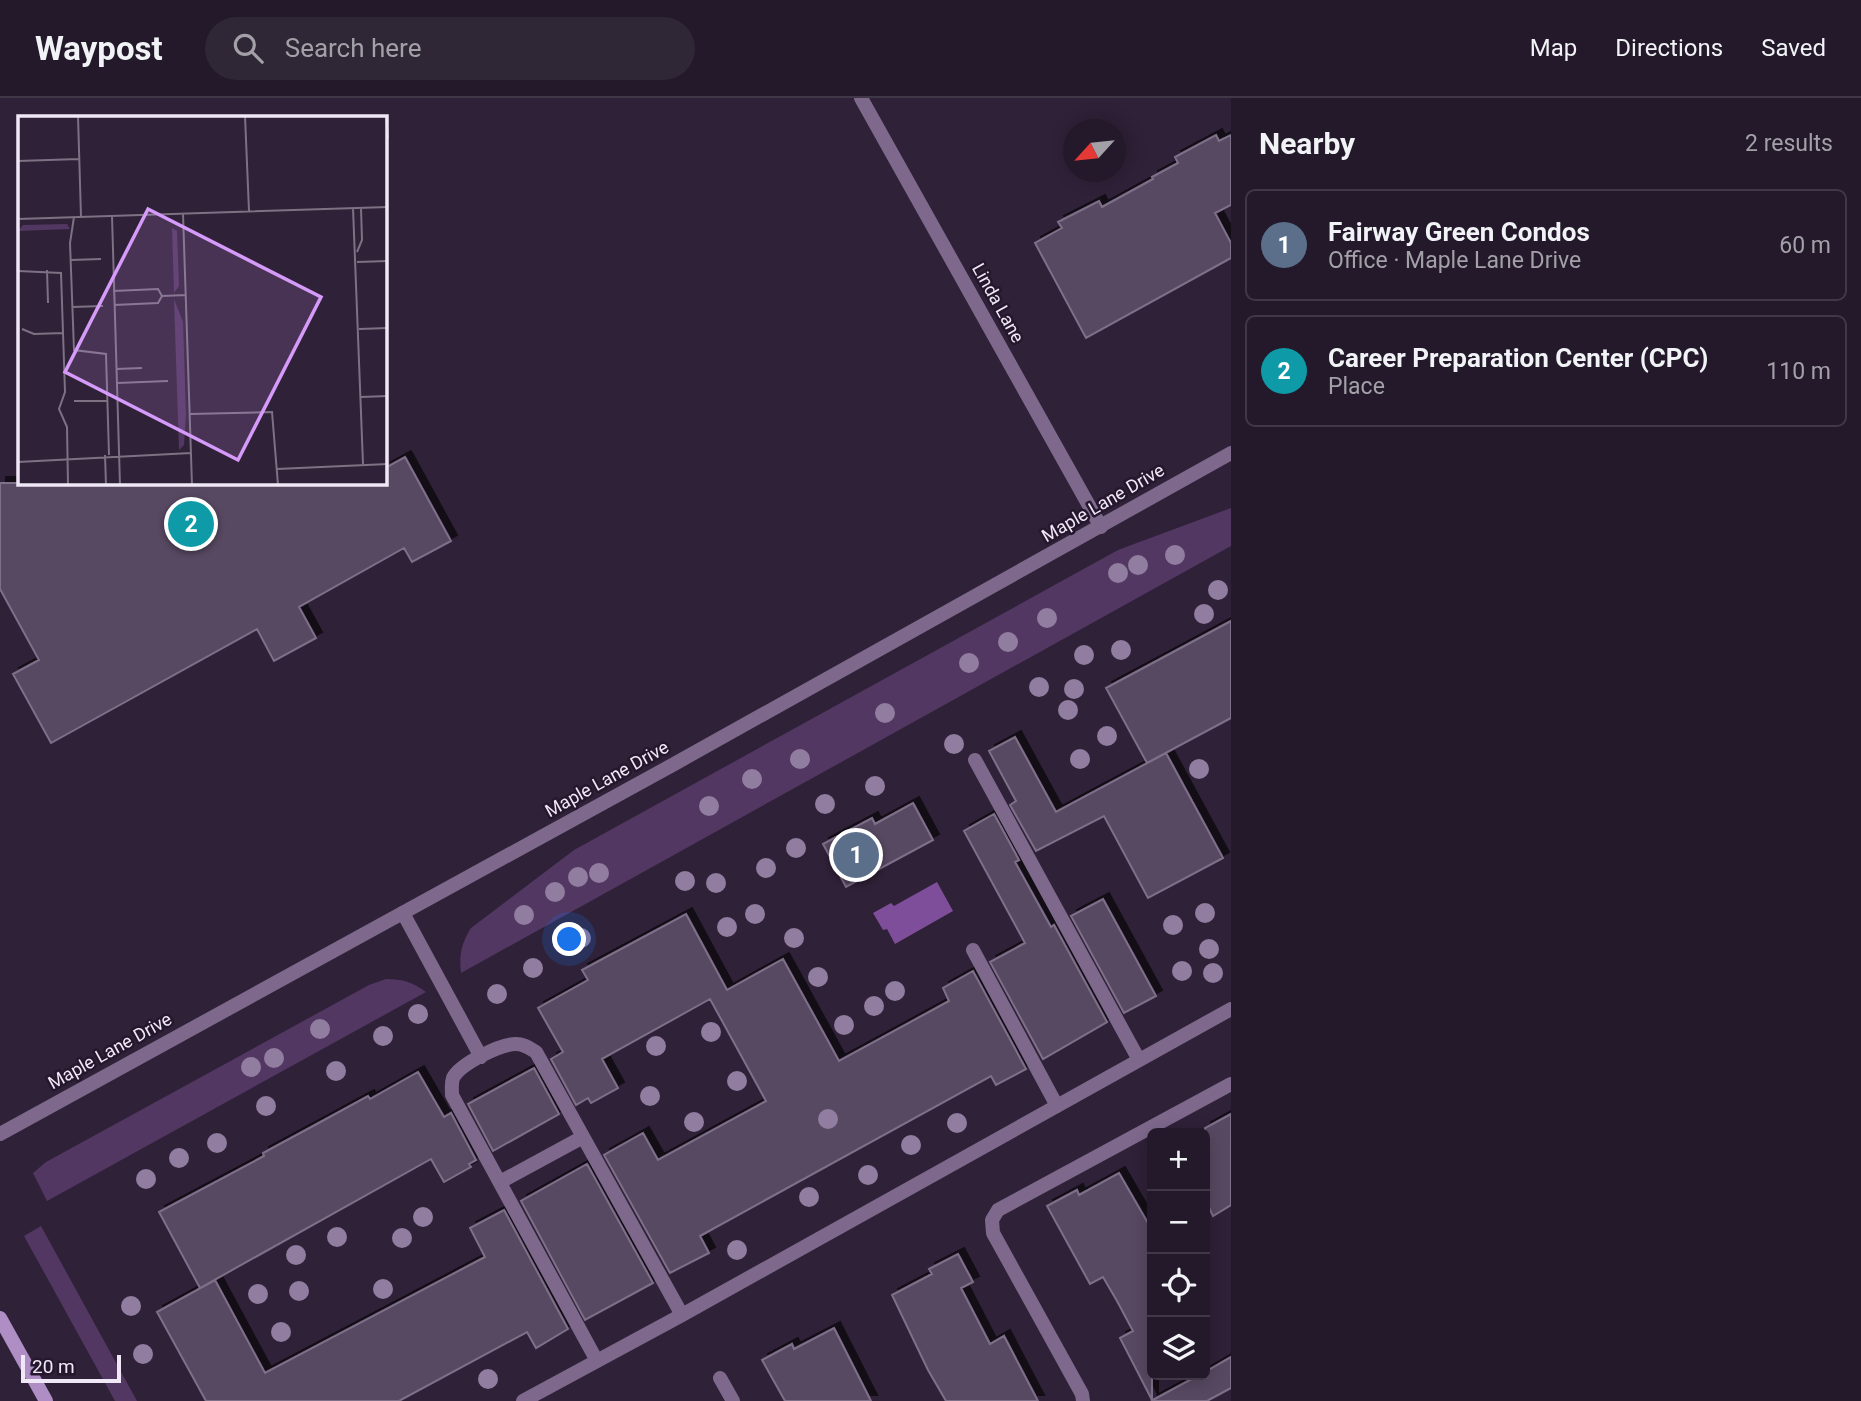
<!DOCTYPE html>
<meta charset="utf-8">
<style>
body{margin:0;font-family:Roboto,sans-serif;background:#2f2636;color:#f1f3f6}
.controls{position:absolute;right:21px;bottom:21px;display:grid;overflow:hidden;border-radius:10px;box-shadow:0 4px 18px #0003}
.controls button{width:63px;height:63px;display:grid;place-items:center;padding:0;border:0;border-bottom:2px solid #403847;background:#23192a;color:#f1f3f6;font:35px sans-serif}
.compass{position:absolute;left:1063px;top:21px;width:63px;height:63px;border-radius:50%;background:#23192a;box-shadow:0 4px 18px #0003;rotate:243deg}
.scale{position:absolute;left:21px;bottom:18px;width:100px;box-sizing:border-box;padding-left:7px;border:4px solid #f1e8f7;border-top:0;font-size:19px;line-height:24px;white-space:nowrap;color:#f1e8f7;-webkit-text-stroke:5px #25182e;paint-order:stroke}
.you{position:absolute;left:570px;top:842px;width:24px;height:24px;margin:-18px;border:5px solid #fff;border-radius:50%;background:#1a73e8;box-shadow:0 0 0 10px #1a73e833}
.badge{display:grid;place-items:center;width:46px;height:46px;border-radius:50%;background:#8c9099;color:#fff;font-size:23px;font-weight:700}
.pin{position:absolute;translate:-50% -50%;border:4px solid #fff;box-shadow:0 2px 7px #0006}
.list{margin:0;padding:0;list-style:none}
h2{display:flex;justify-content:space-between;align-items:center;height:91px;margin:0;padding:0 28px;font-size:30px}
h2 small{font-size:23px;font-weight:400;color:#a3a0a8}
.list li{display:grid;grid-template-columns:46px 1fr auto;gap:21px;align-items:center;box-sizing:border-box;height:112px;margin:0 14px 14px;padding:0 14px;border:2px solid #403847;border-radius:10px}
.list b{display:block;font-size:26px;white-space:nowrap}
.list p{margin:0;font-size:23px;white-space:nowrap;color:#a3a0a8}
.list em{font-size:23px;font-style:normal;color:#a3a0a8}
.icon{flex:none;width:38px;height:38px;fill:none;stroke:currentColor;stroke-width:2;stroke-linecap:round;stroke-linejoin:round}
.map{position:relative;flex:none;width:1231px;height:1303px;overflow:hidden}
header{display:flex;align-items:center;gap:42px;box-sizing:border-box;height:98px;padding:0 35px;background:#23192a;border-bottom:2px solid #403847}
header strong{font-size:33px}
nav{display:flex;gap:38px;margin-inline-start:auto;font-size:24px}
.search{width:490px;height:63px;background:#2f2636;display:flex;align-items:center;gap:18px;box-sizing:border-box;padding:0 24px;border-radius:38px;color:#a3a0a8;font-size:26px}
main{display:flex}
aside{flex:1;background:#23192a}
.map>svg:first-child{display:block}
.green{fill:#523762}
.water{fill:#7f4e9b}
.building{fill:#584962;stroke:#7f6f8a;stroke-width:2;filter:url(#shadow)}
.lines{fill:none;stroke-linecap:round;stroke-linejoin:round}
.service{stroke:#7e698c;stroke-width:14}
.minor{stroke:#7e698c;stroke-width:14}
.tertiary{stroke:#7e698c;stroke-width:14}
.secondary{stroke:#af8ec5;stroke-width:14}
.tree{fill:#917d9f}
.labels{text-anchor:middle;stroke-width:5;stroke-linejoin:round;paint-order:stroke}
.street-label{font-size:18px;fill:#f1e8f7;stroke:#25182e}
.inset-road{fill:none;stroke:#7d7184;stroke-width:2}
.view{fill:#d69bfa;fill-opacity:0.15;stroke:#d69bfa;stroke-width:3.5}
.inset-edge{fill:none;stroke:#f1e8f7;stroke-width:3.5}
</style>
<header>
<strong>Waypost</strong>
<div class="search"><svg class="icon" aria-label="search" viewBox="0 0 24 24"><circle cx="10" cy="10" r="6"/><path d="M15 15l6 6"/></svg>Search here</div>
<nav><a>Map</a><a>Directions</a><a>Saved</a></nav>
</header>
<main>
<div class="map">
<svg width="1231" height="1303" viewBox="0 0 1231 1303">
<defs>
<filter id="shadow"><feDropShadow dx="6" dy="-6" stdDeviation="0" flood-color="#0009"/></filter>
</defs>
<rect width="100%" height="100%" fill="#2f2138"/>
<path class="green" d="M1231 410V448L461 875C459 857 461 846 471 830L574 752 1118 452Z
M386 881C403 881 412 884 426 894L47 1103 33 1075 46 1064 369 887Z
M41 1128 137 1303H115L24 1138Z"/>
<path class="water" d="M937 784 953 813 895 846 887 831 883 832 873 815 891 805 894 808Z"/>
<path class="building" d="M1216 37 1219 43 1231 37V107L1215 115 1231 145V160L1086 240 1035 145 1062 130 1058 124 1099 103 1102 109 1153 81 1152 79 1178 65 1175 59Z
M405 359 451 443 412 464 404 450 299 509 316 540 274 563 257 531 51 645 13 576 39 562 0 491V385H385V370Z
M1231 523V620L1147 665 1106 590Z
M1015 639 1056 714 1166 655 1223 760 1148 800 1104 718 1036 753 1010 707 1016 703 989 653Z
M913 705 933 742 846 789 823 746 872 720 875 726Z
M994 716 1019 762 1015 764 1051 829 1054 827 1107 924 1043 961 990 864 1025 845 964 733Z
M1103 801 1156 898 1124 915 1071 818Z
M686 816 727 892 783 861 839 963 949 903 943 890 973 873 1026 971 996 987 991 978 700 1138 709 1155 670 1175 604 1057 643 1035 658 1062 766 1003 710 901 602 961 618 990 591 1005 588 1000 576 1007 551 961 563 954 538 910 588 882 582 872Z
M534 970 559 1016 493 1053 468 1006Z
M418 974 444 1019 451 1015 476 1062 469 1066 471 1069 444 1084 431 1061 200 1190 159 1114 264 1058 263 1055 315 1027 368 998 370 1001Z
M1231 1016V1107L1213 1118 1205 1101V1030Z
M587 1066 653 1185 585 1222 521 1103Z
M1119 1075 1152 1132V1302L1120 1240 1133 1233 1117 1203 1103 1179 1090 1186 1047 1108 1077 1092 1079 1097Z
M504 1112 568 1231 536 1250 527 1234 399 1303H206L157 1214 215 1182 265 1275 485 1159 470 1130Z
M958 1156 973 1184 961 1190 990 1246 1004 1238 1038 1303H946L928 1272 892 1197 932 1176 929 1171Z
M834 1230 871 1303H785L762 1262 792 1246 794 1251Z
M1231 1259V1290L1207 1303H1151L1199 1277H1205V1274Z"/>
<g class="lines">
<path class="service" d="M975 662 1139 962
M403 815 481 959
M973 852 1057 1008
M500 1084 583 1039
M597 1263 452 997C452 991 451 986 453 980 460 966 500 946 516 946 524 946 529 950 536 954L682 1217
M720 1280 733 1303
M523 1303 682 1217 1231 911
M1083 1303 1082 1296 993 1135 992 1122 998 1112 1231 986"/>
<path class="minor" d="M861 0 1101 429"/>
<path class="tertiary" d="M0 1036 676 665 1231 355"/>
<path class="secondary" d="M0 1220 46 1303"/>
</g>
<g class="tree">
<circle cx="1175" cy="457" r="10"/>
<circle cx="1138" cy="467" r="10"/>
<circle cx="1118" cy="475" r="10"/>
<circle cx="1218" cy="492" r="10"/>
<circle cx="1204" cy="516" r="10"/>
<circle cx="1047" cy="520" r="10"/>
<circle cx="1008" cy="544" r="10"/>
<circle cx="1121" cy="552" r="10"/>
<circle cx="1084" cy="557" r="10"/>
<circle cx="969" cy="565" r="10"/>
<circle cx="1039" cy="589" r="10"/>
<circle cx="1074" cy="591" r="10"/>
<circle cx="1068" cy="612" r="10"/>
<circle cx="885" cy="615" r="10"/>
<circle cx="1107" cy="638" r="10"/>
<circle cx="954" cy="646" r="10"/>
<circle cx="800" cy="661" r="10"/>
<circle cx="1080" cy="661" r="10"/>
<circle cx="1199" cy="671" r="10"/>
<circle cx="752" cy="681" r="10"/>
<circle cx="875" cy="688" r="10"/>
<circle cx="825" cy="706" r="10"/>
<circle cx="709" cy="708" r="10"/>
<circle cx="796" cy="750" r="10"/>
<circle cx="766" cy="770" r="10"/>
<circle cx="599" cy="775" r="10"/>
<circle cx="578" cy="779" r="10"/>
<circle cx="685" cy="783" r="10"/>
<circle cx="716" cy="785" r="10"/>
<circle cx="555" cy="794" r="10"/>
<circle cx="1205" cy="815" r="10"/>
<circle cx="755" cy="816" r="10"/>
<circle cx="524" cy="817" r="10"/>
<circle cx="1173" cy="827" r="10"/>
<circle cx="727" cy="829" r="10"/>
<circle cx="581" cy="840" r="10"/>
<circle cx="794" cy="840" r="10"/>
<circle cx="1209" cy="851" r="10"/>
<circle cx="533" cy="870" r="10"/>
<circle cx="1182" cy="873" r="10"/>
<circle cx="1213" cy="875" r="10"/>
<circle cx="818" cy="879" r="10"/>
<circle cx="895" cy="893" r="10"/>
<circle cx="497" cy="896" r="10"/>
<circle cx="874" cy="908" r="10"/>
<circle cx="418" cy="916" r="10"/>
<circle cx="844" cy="927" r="10"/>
<circle cx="320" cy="931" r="10"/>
<circle cx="711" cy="934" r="10"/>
<circle cx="383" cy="938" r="10"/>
<circle cx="656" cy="948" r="10"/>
<circle cx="274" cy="960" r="10"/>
<circle cx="251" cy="969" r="10"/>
<circle cx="336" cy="973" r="10"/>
<circle cx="737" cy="983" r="10"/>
<circle cx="650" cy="998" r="10"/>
<circle cx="266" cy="1008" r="10"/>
<circle cx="828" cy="1021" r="10"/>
<circle cx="694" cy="1024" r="10"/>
<circle cx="957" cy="1025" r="10"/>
<circle cx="217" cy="1045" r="10"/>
<circle cx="911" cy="1047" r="10"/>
<circle cx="179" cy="1060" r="10"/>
<circle cx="868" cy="1077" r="10"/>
<circle cx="146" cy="1081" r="10"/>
<circle cx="809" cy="1099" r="10"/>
<circle cx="423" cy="1119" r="10"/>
<circle cx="337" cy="1139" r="10"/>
<circle cx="402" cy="1140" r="10"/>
<circle cx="737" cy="1152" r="10"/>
<circle cx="296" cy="1157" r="10"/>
<circle cx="383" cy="1191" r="10"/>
<circle cx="299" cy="1193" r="10"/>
<circle cx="258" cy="1196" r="10"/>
<circle cx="131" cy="1208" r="10"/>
<circle cx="281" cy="1234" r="10"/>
<circle cx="143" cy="1256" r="10"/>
<circle cx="488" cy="1281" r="10"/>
</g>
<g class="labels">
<g class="street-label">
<text transform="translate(998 205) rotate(61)" y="6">Linda Lane</text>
<text transform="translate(1103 405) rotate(-30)" y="6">Maple Lane Drive</text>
<text transform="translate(607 681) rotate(-29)" y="6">Maple Lane Drive</text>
<text transform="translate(110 953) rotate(-29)" y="6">Maple Lane Drive</text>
</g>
</g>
<g transform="translate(18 18)">
<rect width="369" height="369" fill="#2f2138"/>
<path d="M49 108 52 113 0 115 5 109ZM154 112 159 115 161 170 156 177ZM156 183 165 206 168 298 166 329 161 334Z" fill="#523762"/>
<path class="inset-road" d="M60 0 63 101M227 0 231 95M368 0 370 22M0 45 61 43M335 92 345 348M165 98 174 369M94 100 102 369M56 101 52 127 56 234 88 238 91 339M0 103 370 91M339 136 344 124 343 92M53 144 83 143M339 146 370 145M29 154 30 187M0 155 43 157 47 276 41 293 49 311 50 369M95 175 140 173 144 180 140 187 96 189M144 180 168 179M54 191 85 190M4 213 16 218 45 217M341 213 370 212M98 253 124 252M99 267 150 265M343 281 370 280M56 285H89M172 298 254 296 260 369M87 339 88 369M0 346 173 337M259 353 370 348"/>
<path class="view" d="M130 93 303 181 220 344 47 256Z"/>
<rect width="369" height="369" class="inset-edge"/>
</g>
</svg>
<div class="controls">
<button>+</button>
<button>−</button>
<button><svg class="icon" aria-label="locate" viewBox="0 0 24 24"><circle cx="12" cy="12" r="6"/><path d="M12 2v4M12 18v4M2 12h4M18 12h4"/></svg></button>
<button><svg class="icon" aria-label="layers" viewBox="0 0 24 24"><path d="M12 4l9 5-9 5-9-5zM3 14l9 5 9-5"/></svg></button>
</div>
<svg class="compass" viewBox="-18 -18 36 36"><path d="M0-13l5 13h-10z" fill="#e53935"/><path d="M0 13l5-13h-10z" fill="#a3a0a8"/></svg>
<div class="scale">20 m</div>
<div class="you"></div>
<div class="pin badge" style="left:856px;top:757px;background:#5c6f8a">1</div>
<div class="pin badge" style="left:191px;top:426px;background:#0f9aa8">2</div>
</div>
<aside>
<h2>Nearby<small>2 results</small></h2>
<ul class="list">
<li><span class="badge" style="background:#5c6f8a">1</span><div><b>Fairway Green Condos</b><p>Office · Maple Lane Drive</p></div><em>60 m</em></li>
<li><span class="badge" style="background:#0f9aa8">2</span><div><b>Career Preparation Center (CPC)</b><p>Place</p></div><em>110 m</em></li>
</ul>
</aside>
</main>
